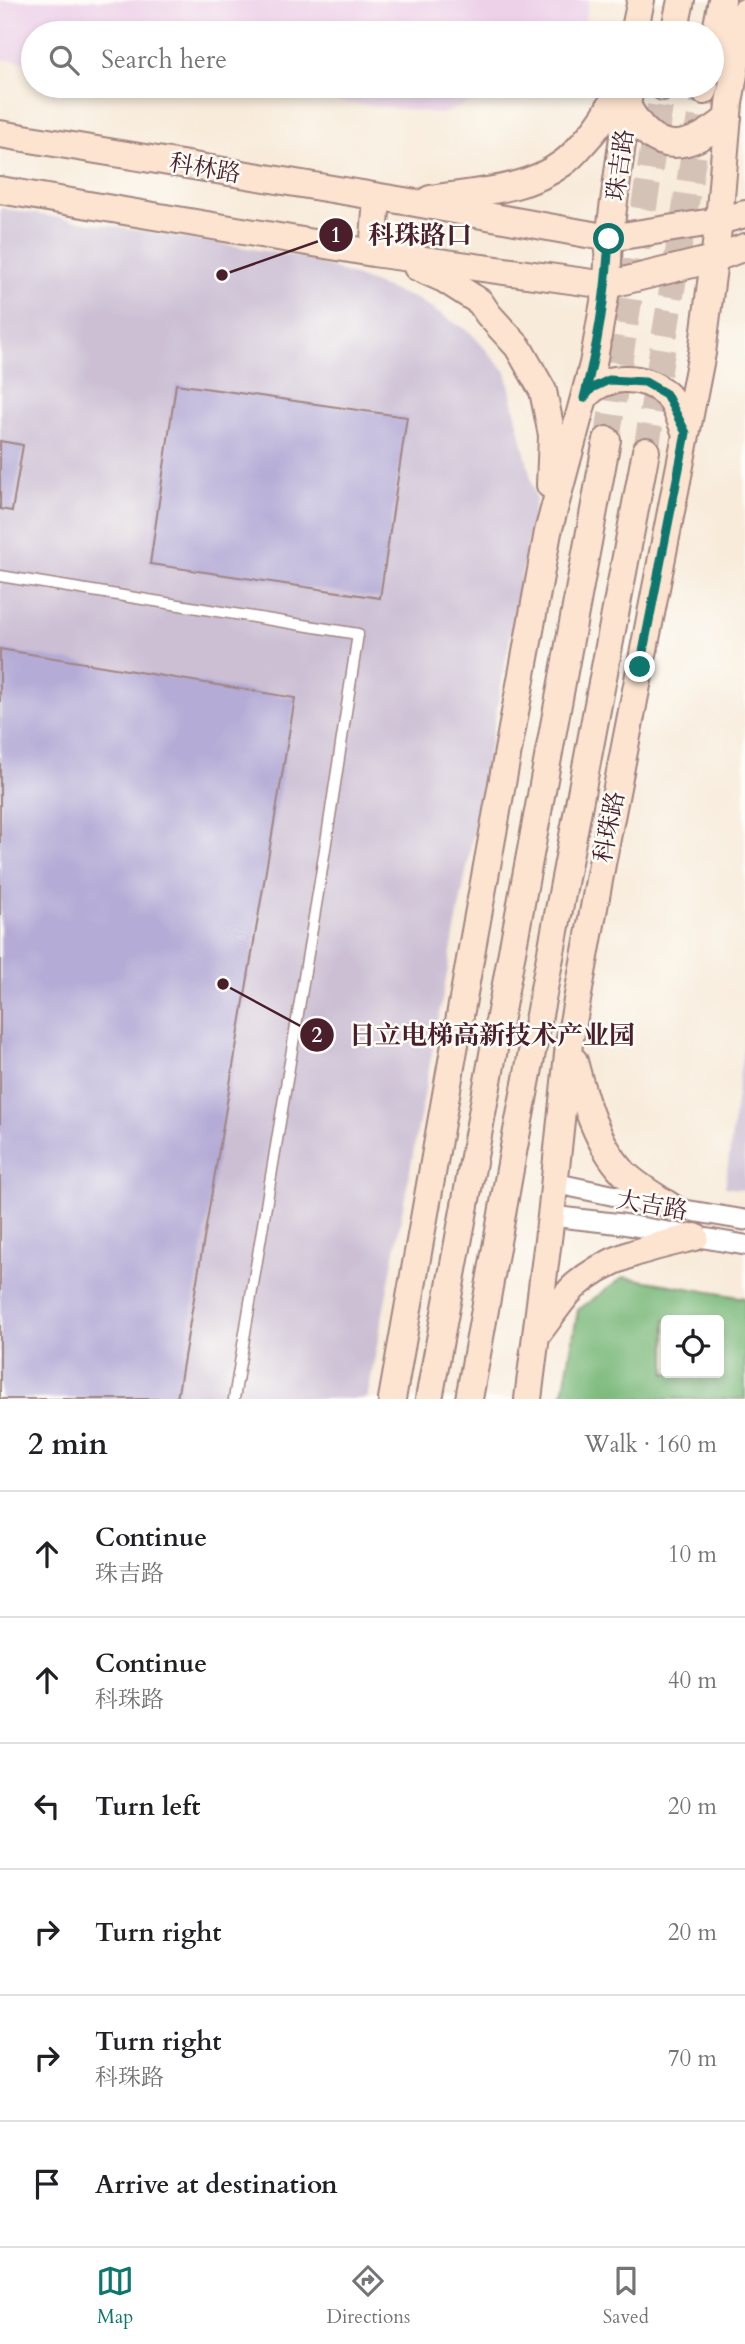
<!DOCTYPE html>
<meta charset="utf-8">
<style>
body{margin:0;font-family:Cardo,"Noto Serif SC",serif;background:#f6f6f6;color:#202124}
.controls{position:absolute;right:21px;bottom:21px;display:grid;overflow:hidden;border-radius:7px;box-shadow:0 4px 10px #0003}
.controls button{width:63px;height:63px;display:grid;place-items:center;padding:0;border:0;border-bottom:2px solid #e0e0e0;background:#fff;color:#202124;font:35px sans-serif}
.stop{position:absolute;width:21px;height:21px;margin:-16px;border:5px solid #0f766e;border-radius:50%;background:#fff}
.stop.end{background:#0f766e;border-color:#fff;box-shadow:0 2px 7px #0008}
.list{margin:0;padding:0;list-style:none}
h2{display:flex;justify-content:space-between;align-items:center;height:91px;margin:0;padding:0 28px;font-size:30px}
h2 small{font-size:23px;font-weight:400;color:#757577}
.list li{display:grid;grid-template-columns:46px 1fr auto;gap:21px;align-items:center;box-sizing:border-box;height:126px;padding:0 28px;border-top:2px solid #e0e0e0}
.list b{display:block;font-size:26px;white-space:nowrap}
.list p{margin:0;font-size:23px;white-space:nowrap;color:#757577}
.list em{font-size:23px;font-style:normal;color:#757577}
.icon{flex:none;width:38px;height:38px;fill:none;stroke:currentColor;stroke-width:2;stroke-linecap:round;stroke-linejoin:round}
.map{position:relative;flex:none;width:745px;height:1399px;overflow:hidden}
.search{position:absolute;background:#fff;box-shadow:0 4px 10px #0003;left:21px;right:21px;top:21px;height:77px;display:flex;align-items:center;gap:18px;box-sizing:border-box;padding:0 24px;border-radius:38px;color:#757577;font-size:26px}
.sheet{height:847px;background:#fff}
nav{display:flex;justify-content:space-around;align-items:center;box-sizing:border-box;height:98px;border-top:2px solid #e0e0e0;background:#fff;font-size:19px;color:#757577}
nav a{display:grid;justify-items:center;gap:4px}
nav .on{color:#0f766e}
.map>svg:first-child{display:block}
.built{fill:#edd1e9}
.industrial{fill:#ccbfd4}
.forest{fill:#79b879;stroke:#626c52;stroke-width:2;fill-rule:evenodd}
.building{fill:#b4abd6}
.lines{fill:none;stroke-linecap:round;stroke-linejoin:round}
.secondary-tunnel{stroke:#d5c2b7;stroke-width:26;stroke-dasharray:26 13;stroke-linecap:butt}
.lane-casing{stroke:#a18582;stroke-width:13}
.street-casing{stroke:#a18582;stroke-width:23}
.secondary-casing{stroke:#a18582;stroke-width:30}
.lane{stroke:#fff;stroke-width:10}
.street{stroke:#fff;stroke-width:19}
.secondary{stroke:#fde4d0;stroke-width:26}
.route{stroke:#0f766e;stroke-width:9}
.labels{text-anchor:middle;stroke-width:5;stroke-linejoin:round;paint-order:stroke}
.street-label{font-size:24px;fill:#4a1f2b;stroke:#fdfcf7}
.leader{fill:none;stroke:#4a1f2b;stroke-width:2.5}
.callout-dot{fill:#4a1f2b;stroke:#fdfcf7;stroke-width:2.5}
.mark-label{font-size:21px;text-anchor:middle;font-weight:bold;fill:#fff}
.callout-label{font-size:26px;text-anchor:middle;font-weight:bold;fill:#4a1f2b;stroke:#fdfcf7;stroke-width:5;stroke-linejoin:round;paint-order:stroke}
</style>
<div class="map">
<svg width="745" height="1399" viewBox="0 0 745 1399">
<rect width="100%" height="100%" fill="#fdfcf7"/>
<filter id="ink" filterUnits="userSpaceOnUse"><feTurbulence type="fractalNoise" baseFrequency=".0143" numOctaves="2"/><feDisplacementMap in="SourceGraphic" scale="14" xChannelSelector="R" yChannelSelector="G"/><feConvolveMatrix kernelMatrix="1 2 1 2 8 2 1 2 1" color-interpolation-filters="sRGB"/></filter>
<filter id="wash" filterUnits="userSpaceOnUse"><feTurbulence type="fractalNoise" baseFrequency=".00686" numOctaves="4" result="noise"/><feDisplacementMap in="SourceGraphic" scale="28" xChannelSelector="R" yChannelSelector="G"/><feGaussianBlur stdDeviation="1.57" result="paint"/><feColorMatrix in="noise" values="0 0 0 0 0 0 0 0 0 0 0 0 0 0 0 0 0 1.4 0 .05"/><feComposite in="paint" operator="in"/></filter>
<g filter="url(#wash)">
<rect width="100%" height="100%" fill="#f8ebda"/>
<path class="built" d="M0 0H589L582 33H33V63L0 59Z
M211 86H508L442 114Z"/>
<path class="industrial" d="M0 208 302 257 416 299 471 333 506 372 536 500 367 1399H0Z
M745 1032V1190L725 1187Z"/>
<path class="forest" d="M624 1277 745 1298V1399H562L578 1310ZM666 1320H719V1373H666Z"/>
<g id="blocks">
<path class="building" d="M176 384 407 417 380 598 150 564Z
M0 441 23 445 12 511 0 509Z
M0 649 295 698 177 1399H0Z"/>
</g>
</g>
<g filter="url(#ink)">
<use href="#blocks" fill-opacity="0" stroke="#a18582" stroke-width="2"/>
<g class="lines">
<path class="secondary-tunnel" d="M607 440 663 87
M646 451 704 91"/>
<defs>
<path id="lane" d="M0 576 358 634 321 875 234 1399"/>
<path id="street" d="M554 1183 673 1208 745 1220
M551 1216 622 1224 745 1245"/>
<path id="secondary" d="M634 33 641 0
M674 33 681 0
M712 51 722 0
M663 87 664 86
M704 91 705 86
M628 107C656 158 688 151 728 118
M0 134 410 202 609 238 719 221 745 214
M0 190 373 253 607 285 713 259 745 247
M430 199C474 192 526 191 563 163 572 157 579 148 586 140 600 125 612 106 619 86
M373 253 377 197
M417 267 444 279 480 302 488 314 518 347 543 391 552 435 550 485
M584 398C603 374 641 373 665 393 675 401 680 421 686 433
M574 1061C584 1100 596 1143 624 1173 638 1187 657 1197 673 1208
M538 1333C550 1318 561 1299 575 1286 609 1256 652 1247 695 1237
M392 1399 474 937 548 532 593 364 607 285 609 238 630 86
M429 1399 607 440
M469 1399 514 1147 646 451
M528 1399 551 1216 569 1044 602 864 702 353 719 221 729 103 745 12"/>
</defs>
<use href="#lane" class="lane-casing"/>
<use href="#street" class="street-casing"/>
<use href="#secondary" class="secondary-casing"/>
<use href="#lane" class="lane"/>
<use href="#street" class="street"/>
<use href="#secondary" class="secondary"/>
</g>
</g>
<g class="lines" filter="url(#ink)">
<path class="route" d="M609 239C606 293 598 345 584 398L592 388 609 380 645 382 666 394 686 433 640 667"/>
</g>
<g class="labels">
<g class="street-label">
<text transform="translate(620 165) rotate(-82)" y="8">珠吉路</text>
<text transform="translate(205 168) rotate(10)" y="8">科林路</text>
<text transform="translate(609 827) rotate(-79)" y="8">科珠路</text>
<text transform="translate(652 1205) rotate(10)" y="8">大吉路</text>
</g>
</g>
<path class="leader" d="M222 275L336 235M223 984L317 1035"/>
<g class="callout-dot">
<circle cx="222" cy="275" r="7"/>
<circle cx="223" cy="984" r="7"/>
<circle cx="336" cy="235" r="18"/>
<circle cx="317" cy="1035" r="18"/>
</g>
<g class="mark-label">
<text x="336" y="242">1</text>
<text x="317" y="1042">2</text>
</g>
<g class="callout-label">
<text x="420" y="244">科珠路口</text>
<text x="492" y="1044">日立电梯高新技术产业园</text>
</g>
</svg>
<div class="controls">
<button><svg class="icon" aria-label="locate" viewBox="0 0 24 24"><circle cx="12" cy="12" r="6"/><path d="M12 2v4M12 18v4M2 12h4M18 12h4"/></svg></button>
</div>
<div class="stop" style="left:609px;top:239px"></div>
<div class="stop end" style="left:640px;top:667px"></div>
<div class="search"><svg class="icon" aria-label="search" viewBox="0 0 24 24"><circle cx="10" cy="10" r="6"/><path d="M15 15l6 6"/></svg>Search here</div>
</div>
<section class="sheet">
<h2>2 min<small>Walk · 160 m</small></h2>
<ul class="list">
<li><svg class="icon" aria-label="ahead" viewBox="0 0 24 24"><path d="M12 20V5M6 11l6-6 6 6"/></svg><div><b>Continue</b><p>珠吉路</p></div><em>10 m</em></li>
<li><svg class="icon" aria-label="ahead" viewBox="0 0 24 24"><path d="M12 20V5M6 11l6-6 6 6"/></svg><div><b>Continue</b><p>科珠路</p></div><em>40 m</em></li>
<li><svg class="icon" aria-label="left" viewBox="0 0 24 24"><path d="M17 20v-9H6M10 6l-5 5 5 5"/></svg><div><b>Turn left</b></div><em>20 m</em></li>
<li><svg class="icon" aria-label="right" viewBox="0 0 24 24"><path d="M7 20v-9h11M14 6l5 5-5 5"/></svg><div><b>Turn right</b></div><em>20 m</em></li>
<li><svg class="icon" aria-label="right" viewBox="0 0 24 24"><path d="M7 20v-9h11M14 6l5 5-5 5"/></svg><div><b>Turn right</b><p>科珠路</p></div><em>70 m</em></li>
<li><svg class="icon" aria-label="arrive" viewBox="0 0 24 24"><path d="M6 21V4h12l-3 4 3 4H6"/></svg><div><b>Arrive at destination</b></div></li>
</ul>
</section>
<nav>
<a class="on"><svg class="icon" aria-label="map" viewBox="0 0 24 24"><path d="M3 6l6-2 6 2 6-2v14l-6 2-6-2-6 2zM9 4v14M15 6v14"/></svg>Map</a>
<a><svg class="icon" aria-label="directions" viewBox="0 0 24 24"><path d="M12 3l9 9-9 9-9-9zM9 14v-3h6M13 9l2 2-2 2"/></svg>Directions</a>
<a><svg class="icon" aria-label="saved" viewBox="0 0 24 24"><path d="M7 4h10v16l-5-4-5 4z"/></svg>Saved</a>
</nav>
